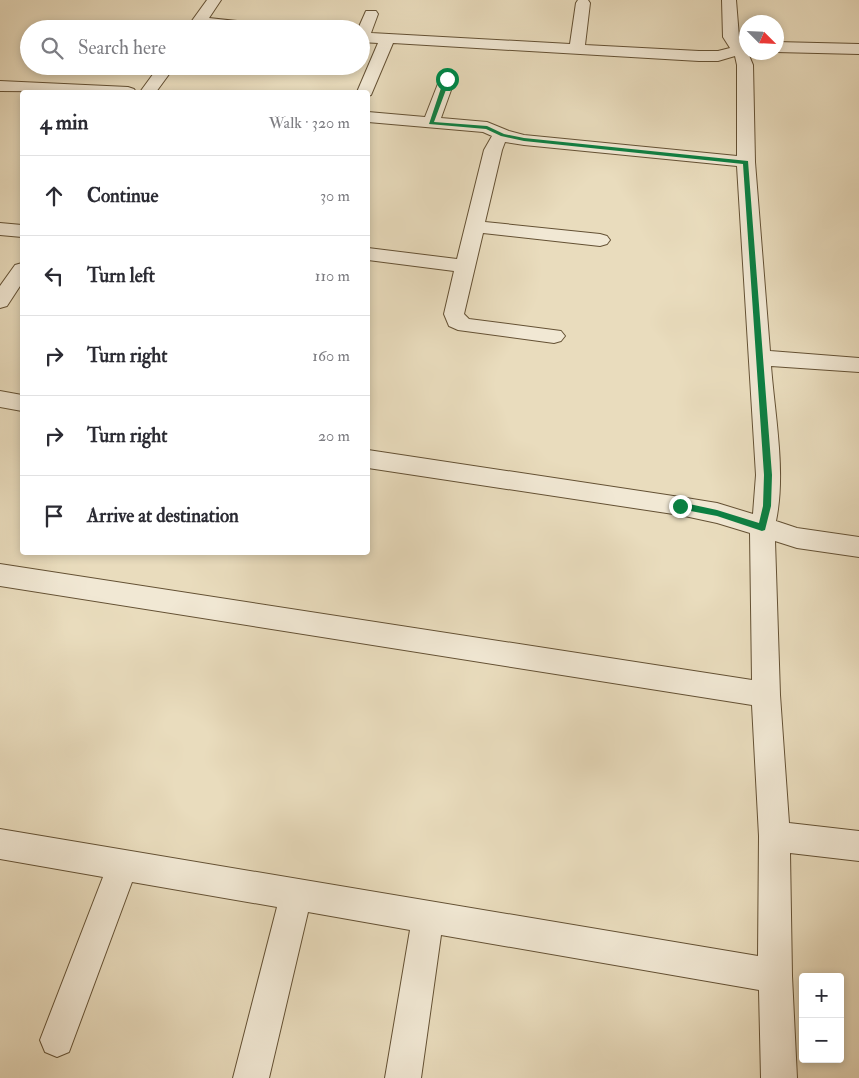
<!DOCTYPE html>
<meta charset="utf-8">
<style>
body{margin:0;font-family:"IM FELL Double Pica",serif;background:#f7f7f7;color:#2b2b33}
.controls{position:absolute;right:15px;bottom:15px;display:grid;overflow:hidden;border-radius:5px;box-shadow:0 2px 8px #0003}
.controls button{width:45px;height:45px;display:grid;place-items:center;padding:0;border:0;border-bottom:1px solid #e1e1e2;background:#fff;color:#2b2b33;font:25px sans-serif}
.compass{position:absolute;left:739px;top:15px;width:45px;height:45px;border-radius:50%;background:#fff;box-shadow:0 2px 8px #0003;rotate:114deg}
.stop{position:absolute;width:15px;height:15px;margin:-11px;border:4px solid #0b8043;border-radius:50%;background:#fff}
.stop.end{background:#0b8043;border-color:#fff;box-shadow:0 1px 5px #0008}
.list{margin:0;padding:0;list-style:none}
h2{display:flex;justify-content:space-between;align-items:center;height:65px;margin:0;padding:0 20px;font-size:21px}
h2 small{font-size:16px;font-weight:400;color:#7c7c81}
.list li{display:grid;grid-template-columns:32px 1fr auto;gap:15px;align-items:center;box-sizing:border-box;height:80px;padding:0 20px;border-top:1px solid #e1e1e2}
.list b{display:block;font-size:19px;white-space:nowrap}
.list em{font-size:16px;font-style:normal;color:#7c7c81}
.icon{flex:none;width:28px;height:28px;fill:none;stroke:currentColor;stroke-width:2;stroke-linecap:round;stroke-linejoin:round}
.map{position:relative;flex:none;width:859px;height:1078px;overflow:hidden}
.search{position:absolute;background:#fff;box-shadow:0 2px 8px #0003;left:20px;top:20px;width:350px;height:55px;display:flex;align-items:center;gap:12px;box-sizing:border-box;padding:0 18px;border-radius:28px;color:#7c7c81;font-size:19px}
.panel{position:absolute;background:#fff;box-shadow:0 2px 8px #0003;left:20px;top:90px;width:350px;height:465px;border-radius:5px}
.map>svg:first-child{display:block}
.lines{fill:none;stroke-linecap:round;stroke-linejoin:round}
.street-casing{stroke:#645134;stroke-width:2}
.street{fill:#f1e8d4;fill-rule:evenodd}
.route{fill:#0b8043}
</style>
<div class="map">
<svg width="859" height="1078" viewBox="0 0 859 1078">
<rect width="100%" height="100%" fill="#e9dcbd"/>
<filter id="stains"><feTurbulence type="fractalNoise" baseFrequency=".004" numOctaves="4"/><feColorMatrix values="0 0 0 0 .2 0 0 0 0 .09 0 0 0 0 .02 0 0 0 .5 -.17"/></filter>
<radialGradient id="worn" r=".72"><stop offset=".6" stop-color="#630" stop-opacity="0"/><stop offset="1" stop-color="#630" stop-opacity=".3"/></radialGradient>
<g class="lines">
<defs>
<path id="street" d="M207 0H221L209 18 264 24 269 26 271 29H226L203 26 201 29H186Z
M578 0H588L590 3 585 45 699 51H718L730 48 723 37 722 0H736L739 37 743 45 746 44V52H751L748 53 753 65 755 162 770 351 859 358V372L771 366C775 417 786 472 776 521L797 528 859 537V557L797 548 775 541 780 695 789 823 859 831V861L790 853 792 976 797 1078H761L759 990 441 935 421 1078H385L410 930 308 912 269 1078H233L277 907 132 882 69 1052 57 1057 45 1052 40 1040 103 877 0 859V829L758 956 759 836 752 705 0 586V564L752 680 750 533 717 523 680 515 368 468V450L680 497 717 503 753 514 756 475 737 166 524 145 505 142 502 150 485 222 600 234 607 236 610 240 607 244 600 246 483 233 464 314 469 319 561 331 565 336 561 341 554 343 458 330 449 326 444 314 454 271 368 260V248L457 259 484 150 492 136 483 132 368 122V112L425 117 441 76H453L455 79 441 118 487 122 509 131 524 135 737 156V65L735 56 718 61H699L393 43 371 95 368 96V92H357L378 43 361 42V29H358L366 11H376L378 14 371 33 570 44 576 3Z
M776 42 859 44V54L776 52Z
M159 66H175L156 92H140Z
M0 81 128 87 134 89 136 92 0 91Z
M0 223 22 225V237L0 235Z
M22 263V283L7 306 0 308V286L15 265Z
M0 391 22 395V411L0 407Z"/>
</defs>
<use href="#street" class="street-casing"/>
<use href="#street" class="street"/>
</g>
<path class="route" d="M447 77 450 79 434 122 487 126 504 134 524 138 748 161 772 475 771 506 765 530 762 531 717 516 680 509 676 506 680 502 717 510 759 523 763 506 764 475 743 164 524 141 501 136 486 129 429 124 444 79Z"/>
<rect width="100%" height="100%" filter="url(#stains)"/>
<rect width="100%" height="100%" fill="url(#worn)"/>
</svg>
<div class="controls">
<button>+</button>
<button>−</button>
</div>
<svg class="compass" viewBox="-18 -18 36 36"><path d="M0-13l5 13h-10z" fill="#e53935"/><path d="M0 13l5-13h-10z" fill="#7c7c81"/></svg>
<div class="stop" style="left:447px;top:79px"></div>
<div class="stop end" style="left:680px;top:506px"></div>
<div class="search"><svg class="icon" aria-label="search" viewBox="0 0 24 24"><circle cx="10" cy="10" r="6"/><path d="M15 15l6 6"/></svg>Search here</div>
<section class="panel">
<h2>4 min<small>Walk · 320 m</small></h2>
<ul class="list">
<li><svg class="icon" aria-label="ahead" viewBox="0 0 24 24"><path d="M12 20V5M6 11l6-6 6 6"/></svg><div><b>Continue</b></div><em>30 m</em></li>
<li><svg class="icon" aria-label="left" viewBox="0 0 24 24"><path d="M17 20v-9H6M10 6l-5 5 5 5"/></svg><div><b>Turn left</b></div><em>110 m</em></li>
<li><svg class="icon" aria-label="right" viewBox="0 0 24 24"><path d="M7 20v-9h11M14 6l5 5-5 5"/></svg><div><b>Turn right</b></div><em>160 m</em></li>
<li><svg class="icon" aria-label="right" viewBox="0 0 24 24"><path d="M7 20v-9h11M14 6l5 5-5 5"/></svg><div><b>Turn right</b></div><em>20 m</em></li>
<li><svg class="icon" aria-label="arrive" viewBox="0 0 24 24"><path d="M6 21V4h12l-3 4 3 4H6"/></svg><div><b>Arrive at destination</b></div></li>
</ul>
</section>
</div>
